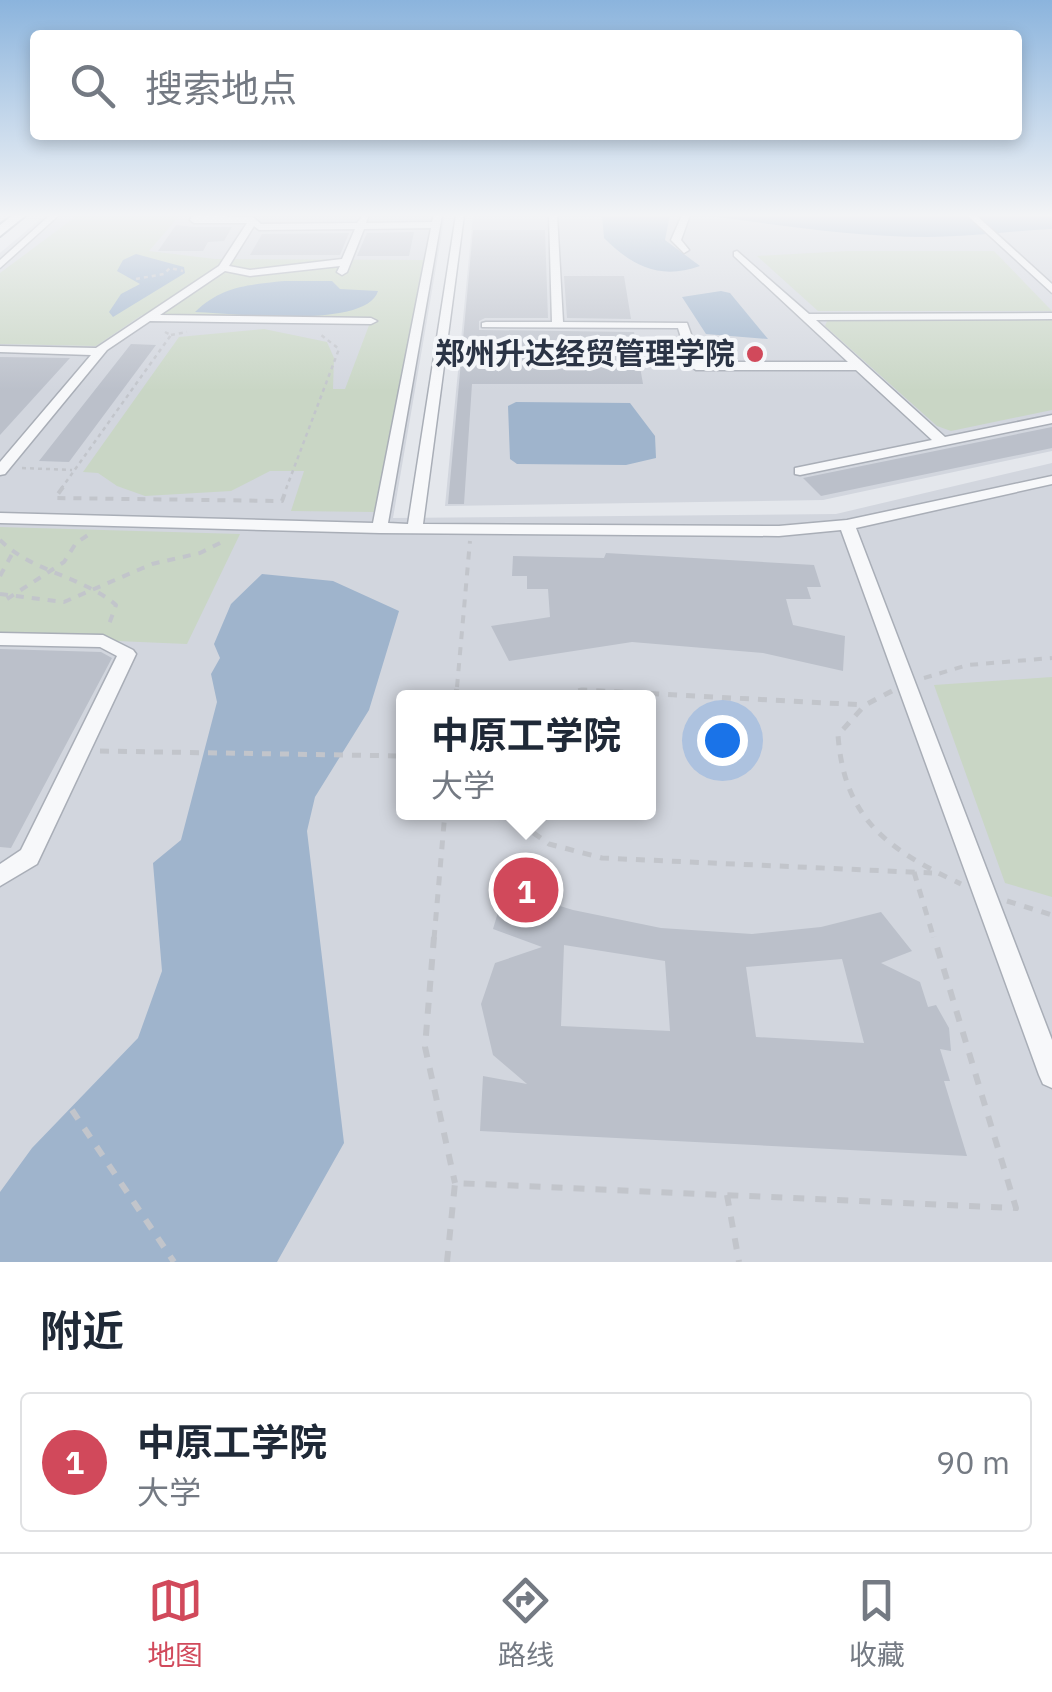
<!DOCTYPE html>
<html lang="zh">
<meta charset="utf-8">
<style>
body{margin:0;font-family:"IBM Plex Sans","Noto Sans SC",sans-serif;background:#f6f6f7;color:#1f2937}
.you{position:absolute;left:722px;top:740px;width:35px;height:35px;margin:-25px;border:8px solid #fff;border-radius:50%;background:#1a73e8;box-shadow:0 0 0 15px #1a73e833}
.badge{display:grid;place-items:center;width:65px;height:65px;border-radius:50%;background:#d1495b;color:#fff;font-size:32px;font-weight:700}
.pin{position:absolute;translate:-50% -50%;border:5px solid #fff;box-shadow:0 2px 10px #0006}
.popup{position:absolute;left:396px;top:690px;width:260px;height:130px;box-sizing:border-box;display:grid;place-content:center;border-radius:10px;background:#fff;filter:drop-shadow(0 2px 8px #0005);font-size:32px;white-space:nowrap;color:#747a83}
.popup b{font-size:38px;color:#1f2937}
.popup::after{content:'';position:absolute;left:50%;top:100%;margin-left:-20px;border:20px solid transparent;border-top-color:#fff}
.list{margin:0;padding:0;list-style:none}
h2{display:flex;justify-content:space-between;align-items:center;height:130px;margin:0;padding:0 40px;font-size:42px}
h2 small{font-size:32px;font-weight:400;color:#747a83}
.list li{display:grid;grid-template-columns:65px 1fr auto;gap:30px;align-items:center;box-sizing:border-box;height:140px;margin:0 20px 20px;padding:0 20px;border:2px solid #e0e1e3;border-radius:10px}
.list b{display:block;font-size:38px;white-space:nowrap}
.list p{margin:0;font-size:32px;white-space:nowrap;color:#747a83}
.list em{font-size:32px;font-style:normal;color:#747a83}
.icon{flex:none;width:55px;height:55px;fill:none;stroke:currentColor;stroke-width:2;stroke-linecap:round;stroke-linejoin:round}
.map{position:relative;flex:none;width:1052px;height:1262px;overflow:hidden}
.search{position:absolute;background:#fff;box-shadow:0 5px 15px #0003;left:30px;right:30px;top:30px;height:110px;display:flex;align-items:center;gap:25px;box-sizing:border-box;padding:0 35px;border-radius:10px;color:#747a83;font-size:38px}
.sheet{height:290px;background:#fff}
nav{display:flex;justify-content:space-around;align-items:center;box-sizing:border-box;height:140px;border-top:2px solid #e0e1e3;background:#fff;font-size:28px;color:#747a83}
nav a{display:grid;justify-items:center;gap:5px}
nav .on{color:#d1495b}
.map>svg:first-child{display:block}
.built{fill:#d2d6de;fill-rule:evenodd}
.green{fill:#c9d6c5}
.water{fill:#9fb4cc}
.building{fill:#bbc0ca;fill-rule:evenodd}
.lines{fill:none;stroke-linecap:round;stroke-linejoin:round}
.minor-casing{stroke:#a9aeb7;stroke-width:3}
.highway-casing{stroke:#8b94a3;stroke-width:4}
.path-far3{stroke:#c2c5cb;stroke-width:2.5;stroke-dasharray:4 4;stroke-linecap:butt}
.path-far2{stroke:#c2c5cb;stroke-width:4;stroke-dasharray:8 8;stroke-linecap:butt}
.path-far1{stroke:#c2c5cb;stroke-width:5;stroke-dasharray:9 9;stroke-linecap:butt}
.path{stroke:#c2c5cb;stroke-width:6;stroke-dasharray:11 11;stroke-linecap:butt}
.minor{fill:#f7f8fa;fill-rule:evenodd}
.highway{fill:#fff;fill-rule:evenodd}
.poi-dot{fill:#d1495b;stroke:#f4f6f9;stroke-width:4}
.labels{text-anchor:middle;stroke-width:8;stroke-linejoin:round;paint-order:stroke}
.far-poi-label{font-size:30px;font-weight:bold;fill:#2b3445;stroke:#f4f6f9;text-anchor:end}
</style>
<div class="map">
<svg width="1052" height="1262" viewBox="0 0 1052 1262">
<rect width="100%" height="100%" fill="#e4e7ec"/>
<path class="built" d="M45 215H445L393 518 836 514 1052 463V1262H0V253ZM404 698H648V812H404Z
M473 215H1052V451L823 500 445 506Z"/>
<path class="green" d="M78 215H180L149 251 215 259 425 260 403 389 375 512 291 511 304 471H270L231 491 145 496 117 486 98 473 83 472 179 337 264 329 327 342 334 358 333 389H345L371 320 142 315 96 346 0 344V273Z
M848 251H994L1052 311H818L757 256Z
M828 319H1052V410L951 431 937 426 825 326Z
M0 527 240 534 187 644 0 636Z
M1052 677V897L1005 883 934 685Z"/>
<path class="water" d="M602 215H670L665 240 700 266C661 280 633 267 604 238Z
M704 215H1052V229C1011 231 969 237 927 237 852 237 777 225 704 215Z
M136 254 184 267 185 273 113 317 109 312 121 294 140 284 117 271 123 260Z
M284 281H332L340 289 378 291C366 330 231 313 195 312 222 286 248 285 284 281Z
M721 291 730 293 768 339 706 334 682 297Z
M516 402 630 403 655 436 656 458 626 465 517 464 510 459 508 406Z
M262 574 333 581 399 611 369 710 315 797 307 831 344 1143 277 1262H0V1192L32 1148 138 1038 162 971 153 863 181 840 217 702 211 674 220 658 214 644 231 604Z"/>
<path class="building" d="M176 225 194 227H232L224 241 208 242 203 251H158Z
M473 230H545L548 318H485L479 321V330L634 332 643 384H472L464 504H448Z
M414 232 409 256H357L367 233Z
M349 233 340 255H250L262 234Z
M564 276H624L631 319 567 318Z
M131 344 156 345 69 462 39 461Z
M0 357 70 358 0 435Z
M1052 427V448L821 496 803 478Z
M606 553 814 565 821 587H807L811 599H786L793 625 845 636 843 671 763 653 632 642 509 661 491 626 550 617 548 589H527V576H512L513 556 604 558Z
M0 649 101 652 112 658 11 848 0 847Z
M505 889 573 910 661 928 752 934 821 927 881 912 912 951 881 963 920 982 928 1007 936 1005 949 1028 951 1051 940 1049 950 1081H944L967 1156 480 1131 483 1076 527 1084 493 1055 481 1004 495 963 542 947 493 929ZM564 945 665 961 670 1031 561 1026ZM842 959 864 1043 756 1037 746 967Z"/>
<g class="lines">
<defs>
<path id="minor" d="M50 215H59L0 268V260Z
M193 215 253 217 261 224 357 223 363 215 368 217 366 223 432 222 434 215H442L388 523 408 524 456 215H464L423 524 779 526 847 520 1052 476V484L856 528 1052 1040V1088L1043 1084 1039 1075 841 530 779 536 380 533 0 523V513L373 523 431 228 364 229 347 272 342 275 337 272 340 266 250 276 225 271 160 315 371 318 377 321 371 324 150 321 107 350 5 474 0 475V462L91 355 0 352V346L96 348 219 266 247 223H194L190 220ZM254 226 259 230 355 229 342 259 250 270 229 266Z
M549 215H557L563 322 687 323 701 362H848L734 256V252L737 251 809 314 1052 313V319L816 320 945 437 1052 415V423L800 475 795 474V468L932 440 856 370H696L690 366 678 328 482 327V323L486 322H552Z
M682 215H690L681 240 689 250 684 253 671 240Z
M967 215H976L1052 284V293Z
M0 633 103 635 133 650 136 654 37 864 0 886V864L21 850 117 656 100 647 0 645Z"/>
<path id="highway" d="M13 215H26L0 236V225Z"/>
</defs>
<use href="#minor" class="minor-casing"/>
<use href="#highway" class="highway-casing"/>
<path class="path-far3" d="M136 279 164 274 170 268 183 271
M171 335 187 332
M22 468 72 470
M61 489 171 335 165 332
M286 489 339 349 320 334"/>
<path class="path-far2" d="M63 487 55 498 282 501 287 487
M0 540C32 572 82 576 116 605L108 627
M0 576 12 554
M0 594 64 602 152 564 200 553 226 540
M7 599 64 562 76 543 88 535
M924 678 968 665 1052 658
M457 687 470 541"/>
<path class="path-far1" d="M892 691 865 705 838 735C844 820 889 850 961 884
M456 698 457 684
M543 698 582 690 865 705
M100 751 404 756
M504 812 549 844 602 858 932 873
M914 872 934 939
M1007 901 1052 915
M434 939 445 812"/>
<path class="path" d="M434 937 425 1047 455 1183
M72 1110 174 1262
M727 1195 739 1262
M447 1262 455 1183 1016 1208 934 937"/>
<use href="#minor" class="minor"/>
<use href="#highway" class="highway"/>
</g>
<linearGradient id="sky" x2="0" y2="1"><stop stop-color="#8bb4dd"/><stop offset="0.55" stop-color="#f3f4f6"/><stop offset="1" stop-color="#f3f4f6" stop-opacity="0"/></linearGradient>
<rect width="1052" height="391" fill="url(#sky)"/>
<circle class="poi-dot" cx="755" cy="354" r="10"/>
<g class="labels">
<g class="far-poi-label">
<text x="735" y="364">郑州升达经贸管理学院</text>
</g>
</g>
</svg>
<div class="you"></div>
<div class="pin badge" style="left:526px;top:890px">1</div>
<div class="popup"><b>中原工学院</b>大学</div>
<div class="search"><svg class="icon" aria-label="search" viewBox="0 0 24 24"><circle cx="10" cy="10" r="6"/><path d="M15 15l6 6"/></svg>搜索地点</div>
</div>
<section class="sheet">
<h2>附近<small></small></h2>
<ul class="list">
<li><span class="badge">1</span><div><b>中原工学院</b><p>大学</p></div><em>90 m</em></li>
</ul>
</section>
<nav>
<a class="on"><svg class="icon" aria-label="map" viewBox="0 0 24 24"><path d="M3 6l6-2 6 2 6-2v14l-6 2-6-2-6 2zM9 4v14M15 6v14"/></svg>地图</a>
<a><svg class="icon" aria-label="directions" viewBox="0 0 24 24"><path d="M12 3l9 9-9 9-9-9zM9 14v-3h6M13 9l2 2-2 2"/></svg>路线</a>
<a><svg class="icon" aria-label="saved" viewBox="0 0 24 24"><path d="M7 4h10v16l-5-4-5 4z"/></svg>收藏</a>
</nav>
